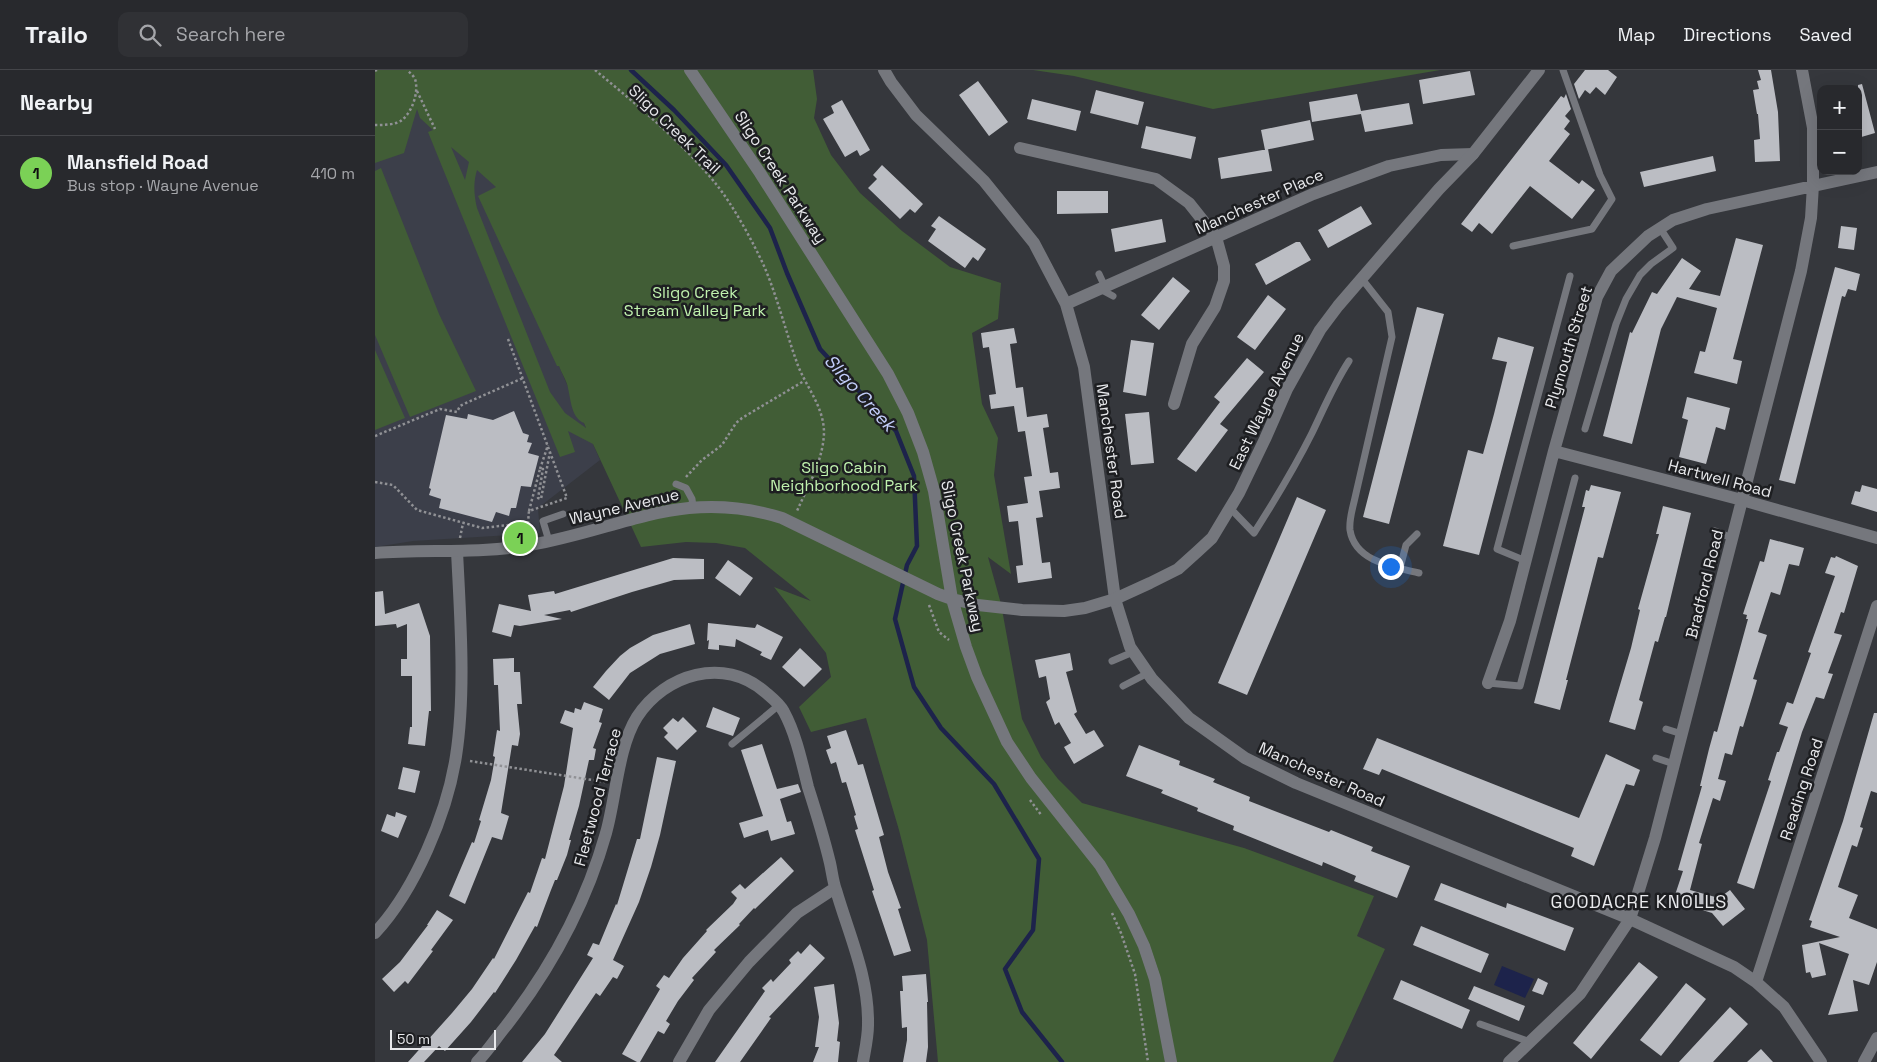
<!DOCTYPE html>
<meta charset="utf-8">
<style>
body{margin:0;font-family:"Space Grotesk",sans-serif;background:#303135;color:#f1f3f6}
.controls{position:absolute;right:15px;top:15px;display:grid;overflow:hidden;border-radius:10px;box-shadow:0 5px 20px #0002}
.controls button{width:45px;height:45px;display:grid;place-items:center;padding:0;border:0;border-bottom:1px solid #444549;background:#28292d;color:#f1f3f6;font:25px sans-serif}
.scale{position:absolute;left:15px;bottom:12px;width:106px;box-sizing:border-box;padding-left:5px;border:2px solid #e8e9ec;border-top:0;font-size:14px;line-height:18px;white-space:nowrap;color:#e8e9ec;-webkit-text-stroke:4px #1d1e21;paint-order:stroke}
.you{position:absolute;left:1015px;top:496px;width:18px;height:18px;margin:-12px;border:4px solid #fff;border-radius:50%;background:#1a73e8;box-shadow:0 0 0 8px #1a73e833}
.badge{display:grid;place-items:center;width:32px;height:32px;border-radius:50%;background:#7bd156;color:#111;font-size:16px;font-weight:700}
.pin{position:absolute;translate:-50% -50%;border:2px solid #fff;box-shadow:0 1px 5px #0006}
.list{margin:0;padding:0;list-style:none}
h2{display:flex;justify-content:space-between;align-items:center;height:65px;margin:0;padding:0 20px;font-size:21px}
h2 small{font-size:16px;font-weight:400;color:#a5a6aa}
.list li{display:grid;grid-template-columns:32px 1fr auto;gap:15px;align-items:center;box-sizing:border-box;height:75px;padding:0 20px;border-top:1px solid #444549}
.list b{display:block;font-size:19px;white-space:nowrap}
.list p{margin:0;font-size:16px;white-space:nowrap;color:#a5a6aa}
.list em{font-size:16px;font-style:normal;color:#a5a6aa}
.icon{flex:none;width:28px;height:28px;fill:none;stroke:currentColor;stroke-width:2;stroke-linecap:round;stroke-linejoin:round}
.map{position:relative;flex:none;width:1502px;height:992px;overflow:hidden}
header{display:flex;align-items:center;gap:30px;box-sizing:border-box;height:70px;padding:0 25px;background:#28292d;border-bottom:1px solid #444549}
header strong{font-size:24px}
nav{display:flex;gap:28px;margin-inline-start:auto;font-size:18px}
.search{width:350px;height:45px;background:#303135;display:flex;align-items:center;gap:12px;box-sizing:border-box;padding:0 18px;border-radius:10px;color:#a5a6aa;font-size:19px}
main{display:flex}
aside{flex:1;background:#28292d}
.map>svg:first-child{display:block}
.built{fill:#3c3f4a}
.green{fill:#415d36;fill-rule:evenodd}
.water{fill:#1d234b}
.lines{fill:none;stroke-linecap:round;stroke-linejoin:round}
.stream{stroke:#1d234b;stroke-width:4.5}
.building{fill:#bbbdc3}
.path{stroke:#909195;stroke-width:2.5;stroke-dasharray:2.5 2.5;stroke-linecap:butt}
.service{stroke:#75777d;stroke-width:7}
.minor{stroke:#75777d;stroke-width:12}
.tertiary{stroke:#75777d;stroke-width:12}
.labels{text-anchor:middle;stroke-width:5;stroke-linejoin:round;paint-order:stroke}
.street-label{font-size:16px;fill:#e8e9ec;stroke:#1d1e21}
.park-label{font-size:16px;fill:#c0f2ae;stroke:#1d1e21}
.water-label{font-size:18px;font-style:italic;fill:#c2cdf9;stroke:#1d1e21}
.neighbourhood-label{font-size:18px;letter-spacing:1px;fill:#e8e9ec;stroke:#1d1e21}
</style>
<header>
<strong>Trailo</strong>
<div class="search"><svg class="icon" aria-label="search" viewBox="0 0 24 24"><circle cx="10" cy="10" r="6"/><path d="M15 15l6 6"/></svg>Search here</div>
<nav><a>Map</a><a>Directions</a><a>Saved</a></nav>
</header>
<main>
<aside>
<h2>Nearby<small></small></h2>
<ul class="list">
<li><span class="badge">1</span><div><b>Mansfield Road</b><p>Bus stop · Wayne Avenue</p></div><em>410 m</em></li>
</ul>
</aside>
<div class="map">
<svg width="1502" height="992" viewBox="0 0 1502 992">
<rect width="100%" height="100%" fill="#35373c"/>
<path class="built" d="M35 13 172 163 173 271 225 390 163 438 165 463 38 471 0 477V26Z"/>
<path class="green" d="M0 0H438L442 29 439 48 456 85 485 123 527 161 575 197 626 213 623 249 597 263 607 334 623 368 619 405 636 504 613 487 626 534 647 649 666 687 683 709 707 733 869 778 999 826 982 866 1010 879 958 992H563L552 870 524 760 491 648 436 662 424 637 456 607 451 583 399 517 436 531 370 478 341 473 311 472 266 477 218 374 193 361 200 382 185 387 53 62 58 60 45 48 42 39 29 83 0 93ZM76 77 94 92 90 110ZM102 100 121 117 103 126 182 296H184C186 302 190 308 192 314 196 327 195 347 209 353L211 358 190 343 175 322 102 138C99 125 98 113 102 100Z
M658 0H1065L838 39 699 6Z
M6 98 64 244 101 321 35 347 0 265V101Z
M0 280 30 348 0 360Z"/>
<path class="water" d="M1127 896 1159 909 1150 928 1119 915Z"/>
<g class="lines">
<path class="stream" d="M256 0 299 40 351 95 395 158 412 203 445 279 521 361 539 406 542 476 532 495 520 549 539 617 566 658 619 714 664 789 658 860 630 899 647 942 687 992"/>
</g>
<path class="building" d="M1210 0H1233L1242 7 1230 25 1221 17 1215 24 1210 20 1204 29 1199 14Z
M1383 0H1396L1403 42 1405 91 1380 92 1379 70 1385 69 1383 44H1382L1378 20 1384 19 1382 11 1386 10Z
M1095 1 1100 25 1048 34 1044 10Z
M603 11 633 52 614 66 584 25Z
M1487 14 1500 63 1483 68V15Z
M721 20 769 32 763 55 715 43Z
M982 24 986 41 1034 33 1038 54 990 62 986 44 937 52 934 32Z
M1191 24 1196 39 1190 46 1195 51 1189 59 1195 64 1174 91 1204 114 1207 110 1220 120 1197 149 1155 116 1117 164 1104 153 1097 162 1086 154 1186 26 1189 28Z
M657 29 706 41 701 61 652 49Z
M467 30 495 80 485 86 482 80 470 87 448 49 459 43 456 36Z
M935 50 939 70 890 80 886 60Z
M771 56 821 67 816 89 766 78Z
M893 79 897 101 846 109 843 88Z
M1338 86 1341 101 1269 117 1265 102Z
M507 95 548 134 540 143 535 139 525 149 493 118 502 109 498 105Z
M682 121H733V143L682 144Z
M986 136 997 154 953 178 943 160Z
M564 146 611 179 603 191 598 187 590 198 553 171 561 159 556 156Z
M787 149 791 172 740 182 736 159Z
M1466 156 1482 158 1479 180 1463 178Z
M1361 168 1388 175 1358 289 1367 291 1362 314 1319 303 1325 281 1330 282 1342 238 1302 227 1286 259 1257 374 1228 366 1255 262 1257 263 1277 222 1282 224 1307 188 1326 201 1314 219 1345 226Z
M921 172H925L936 190 891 215 880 194Z
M1460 197 1485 204 1481 221 1473 219 1470 227 1467 226 1420 414 1404 410Z
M798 207 815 221 784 260 766 245Z
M893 225 911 239 880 280 862 267Z
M1042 237 1069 244 1014 454 988 447Z
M639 258 642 273 635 274 641 318 648 317 652 347 672 344 674 357 668 358 675 403 683 402 685 418 664 421 668 447 661 448 667 493 675 492 677 508 643 513 641 496 648 495 643 451 634 452 632 436 653 433 649 407 657 406 650 361 643 362 639 336 616 339 614 325 621 324 614 277 608 278 606 263Z
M1123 267 1159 277 1104 485 1068 476 1093 380 1108 384 1119 344 1132 292 1117 289Z
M756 270 779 273 771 326 748 322Z
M872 288 889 302 845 354 853 360 821 402 802 389 845 332 839 327Z
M1312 327 1355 338 1350 360 1341 357 1331 394 1304 387 1313 350 1307 348Z
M139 341 148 363 154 365 152 372 157 373 153 383 164 386 156 417 146 416 141 438H136L134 446 121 442 117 452 64 438 66 429 54 425 56 419 54 418 71 345 92 349 93 344 118 350Z
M774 342 779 393 756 395 750 344Z
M1216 415 1246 422 1228 488 1223 487 1191 610H1193L1185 640 1159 633 1210 437H1207L1211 420 1214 421Z
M1487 415 1502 419V442L1476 434 1480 421 1485 422Z
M922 427 951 440 872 625 843 613Z
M1288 436 1316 443 1291 547H1290L1283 572 1280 571 1264 630 1268 632 1260 660 1234 652 1256 578 1265 540 1263 539 1284 464H1281Z
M1395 469 1429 478 1424 496 1414 494 1405 525 1396 522 1383 562 1392 565 1378 609 1382 610 1378 624 1368 657 1365 656 1357 685 1350 683 1343 709 1351 711 1345 731 1338 728 1324 773 1327 774 1315 820 1344 828 1355 820 1370 839 1348 856 1337 843 1298 831 1308 801 1303 800 1327 716H1325L1334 679 1339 661 1342 662 1373 549H1371L1372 545 1368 544 1385 491 1389 492Z
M1461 486 1483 496 1469 543 1466 542 1459 563 1467 565 1453 603 1458 604 1449 629 1441 627 1427 662 1379 819 1362 813 1396 711 1393 710 1402 682H1404L1413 657 1404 654 1412 632 1418 634 1436 583 1433 582 1460 506 1450 503 1456 487 1460 488Z
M298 488 329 489V509L299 510 257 522 196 542 195 540 169 545 187 549 145 556 139 555 136 567 117 562 124 534 156 541 153 525 179 521 180 524Z
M353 490 378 508 365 526 340 508Z
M8 521 10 544 44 533 55 566 56 641H54L50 676 33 674 35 657H37V606H26V589H32V554L22 558 21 554 0 556V522Z
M333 553 380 558 382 554 408 567 396 590 385 585 387 582 361 569 360 577 344 575V580L333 579 334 570 332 571Z
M315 554 320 574 285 584 255 603 234 630 218 617 231 601 245 586 255 578 278 565Z
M425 578 447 599 429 617 407 597Z
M695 583 698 600 691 602 702 642 699 644 711 664 719 660 729 676 699 694 689 677 696 673 684 652 680 655 671 632 675 629 671 606 664 608 660 590Z
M139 588V602H145L147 634H142L145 664 143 676 137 675 126 743 134 746 127 770 117 767 90 834 74 826 97 772 99 773 106 751 104 750 116 710 120 687 118 686 122 660 125 661 123 615H119L118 589Z
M209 632 228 639 224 652 227 653 218 678 221 679 219 690H214L204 736 194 770H196L192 785 182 810H180L176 820 162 857 160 856 141 890 120 923 119 922 96 952 70 981 64 976 49 992H33L77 943 97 919 118 888 119 889 153 822 155 823 167 788 170 789 189 716 198 658 185 653 190 640 199 643 200 638 206 640Z
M338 637 365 648 358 666 331 657Z
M1499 643H1502V723L1496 721 1485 757 1488 758 1482 777 1477 775 1463 817 1483 825 1474 848 1502 859V892L1494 915 1478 910 1483 941 1453 945 1474 884 1444 873 1451 905 1437 908 1435 902 1431 903 1427 875 1465 867 1435 857 1437 851 1434 850 1468 751Z
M308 647 322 661 302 680 289 667 293 663 288 658 298 648 303 652Z
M471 660 483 695 488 694 509 765 504 767 513 802 526 838 523 839 536 881 519 886 497 821 499 820 480 760 483 759 479 746 481 745 471 712 467 713 461 692 456 694 451 680 456 678 452 666Z
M1002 668 1204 748 1231 684 1265 700 1259 716 1251 714 1219 796 1196 786 1199 778 1007 699 1004 705 988 699Z
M387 674 402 719 423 714 426 722 405 729 412 752 416 751 420 764 396 771 393 760 369 768 364 753 388 746 366 680Z
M764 675 805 691 804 695 840 709 838 712 875 727 874 731 954 762 956 760 998 777 996 781 1035 796 1022 828 979 811 981 806 948 792 947 796 858 760 859 756 822 741 823 738 786 723 788 720 751 706Z
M282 687 301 691 285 765 276 797 264 832 238 890 249 896 242 909 238 907 225 926 221 923 179 985 187 992H147L170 964 218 888 212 885 218 873 224 875 241 834 242 835 262 769H265Z
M28 697 45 701 40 723 23 719Z
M21 742 32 746 23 768 6 761 12 744 20 747Z
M406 787 419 801 380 839 379 838 364 854 365 855 339 880 341 882 317 908 319 910 303 931 291 951 295 954 289 964 283 961 265 992H262L247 984 285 919 281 916 289 905 294 908 308 888 332 861 331 860 358 834 362 828 356 822 365 814 370 819Z
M1066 813 1131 838 1132 833 1199 858 1190 881 1059 830Z
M62 840 78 850 56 880 58 881 33 914 30 911 19 922 7 909 25 892 53 855H52Z
M1046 856 1114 884 1106 903 1038 875Z
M435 874 450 888 394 947 396 948 365 992H340L390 921 387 918 396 909 398 912 416 893 414 890 423 881 426 884Z
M1264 892 1283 907 1216 989 1198 973Z
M551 904 553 932H552L553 977 551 992H528L532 970V957L527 958 525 921H528L527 906Z
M1163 908 1173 913 1168 925 1157 921Z
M1026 910 1095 940 1087 959 1018 929Z
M1311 913 1331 929 1286 986 1265 970Z
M459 914 464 953 462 971 465 972 463 992H438L444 977H440L444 947 439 917Z
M1099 916 1150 936 1144 951 1093 929Z
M1355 937 1373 954 1338 992H1304Z
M1386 979 1398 992H1372Z"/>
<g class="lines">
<path class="path" d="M220 0C261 34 308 73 341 114 358 135 378 172 389 196 402 226 410 259 421 290 429 315 449 335 449 363 448 391 433 416 422 441
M0 1 2 0
M42 21 60 59
M0 55C8 55 21 55 27 50 38 41 44 21 40 9 38 5 35 3 32 0
M133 269 192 428 154 441 153 453 155 462
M0 366 65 339 82 342 85 336 91 333 148 308
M165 399 173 375
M311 407 327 390 347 375 361 353 367 348 429 311
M0 412 18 415 42 440 107 458 152 453
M154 441 165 399H168L163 428 166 429 175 382
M85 468 88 453
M554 535 564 562 574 570
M95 691 230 712
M655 730 667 746
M737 843 746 863 760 904 773 992"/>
<path class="service" d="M1138 176 1217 159 1237 129 1225 105 1188 0
M724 204 730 217
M987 209 1013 242 1017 267 979 432C977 440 974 451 975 460 980 492 1019 497 1044 503
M725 219 738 226
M1210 359 1241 254 1251 229 1265 205 1276 194 1298 178 1285 158
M301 414 311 418 317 429 318 437
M855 438 879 463C900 430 920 397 937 363 949 338 959 314 974 291
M1340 461 1357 468
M174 471 168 451 188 444
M1151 491 1122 479 1195 206
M1025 498 1031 475 1042 464
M737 591 758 582
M1113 613 1145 616 1200 408
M748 616 773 603
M1291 659 1307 664
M357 674 404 635
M1281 688 1299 694
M1105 954 1155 972"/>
<path class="minor" d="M509 0 516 12 541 45 609 111 659 173 691 234 709 297 740 529 755 577 777 609 814 648 870 688 921 713 1255 849 1359 897 1381 912 1409 937 1446 992
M645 78 781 109 814 133 841 167 849 196V211L840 237 817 274 799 334
M691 234 938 124 1014 96 1066 85 1098 84
M1179 381 1367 430 1502 468
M1113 613 1135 551 1179 381 1222 227 1236 201 1273 166 1298 150 1332 139 1502 102
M0 863C40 820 72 744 81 686 91 621 85 545 82 481
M1381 912 1502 536
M102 992C113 981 121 968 131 956 176 898 211 834 231 763 241 728 243 677 262 647 290 604 349 586 390 622 397 628 405 634 409 642 421 664 427 693 433 717 441 742 449 768 455 793 457 802 458 812 461 820 474 865 494 907 493 955 493 967 490 980 488 992
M304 992 334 940 374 892 422 843 460 818
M1134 992 1205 924 1255 849 1280 768 1426 201 1436 148 1438 115V58L1427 0
M1489 992 1502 968"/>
<path class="tertiary" d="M315 0 385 103 513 304 533 343 548 382 559 421 577 529 591 577 602 607 632 672 656 708 725 795 754 844 769 876 780 909 796 992
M0 483C51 479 104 484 155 475 248 459 308 417 407 448L563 524 577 529 603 535 647 540 689 541 710 538 740 529 775 513 803 499 823 481 837 468 864 423 890 369 912 319 945 260 963 236 1064 119 1098 84 1164 0"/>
</g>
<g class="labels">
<g class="street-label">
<text transform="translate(300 59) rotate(44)" y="6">Sligo Creek Trail</text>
<text transform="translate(406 107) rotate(57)" y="6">Sligo Creek Parkway</text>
<text transform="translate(884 131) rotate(-24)" y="6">Manchester Place</text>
<text transform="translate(1193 277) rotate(-73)" y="6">Plymouth Street</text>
<text transform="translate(891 331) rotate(-64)" y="6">East Wayne Avenue</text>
<text transform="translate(737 381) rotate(82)" y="6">Manchester Road</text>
<text transform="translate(1345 408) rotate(15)" y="6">Hartwell Road</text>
<text transform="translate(249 436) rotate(-13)" y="6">Wayne Avenue</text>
<text transform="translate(588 486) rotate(78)" y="6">Sligo Creek Parkway</text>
<text transform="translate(1329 514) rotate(-76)" y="6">Bradford Road</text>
<text transform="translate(947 704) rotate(24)" y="6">Manchester Road</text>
<text transform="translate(1426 719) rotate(-72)" y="6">Reading Road</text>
<text transform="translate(222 727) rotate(-75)" y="6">Fleetwood Terrace</text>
</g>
<g class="park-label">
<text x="320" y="228">Sligo Creek<tspan x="320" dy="18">Stream Valley Park</tspan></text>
<text x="469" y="403">Sligo Cabin<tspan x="469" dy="18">Neighborhood Park</tspan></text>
</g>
<g class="water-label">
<text transform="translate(485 323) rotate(48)" y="6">Sligo Creek</text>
</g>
<g class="neighbourhood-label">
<text x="1264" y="838">GOODACRE KNOLLS</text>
</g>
</g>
</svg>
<div class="controls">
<button>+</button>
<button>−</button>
</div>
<div class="scale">50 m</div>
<div class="you"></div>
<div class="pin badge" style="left:145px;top:468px">1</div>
</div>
</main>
